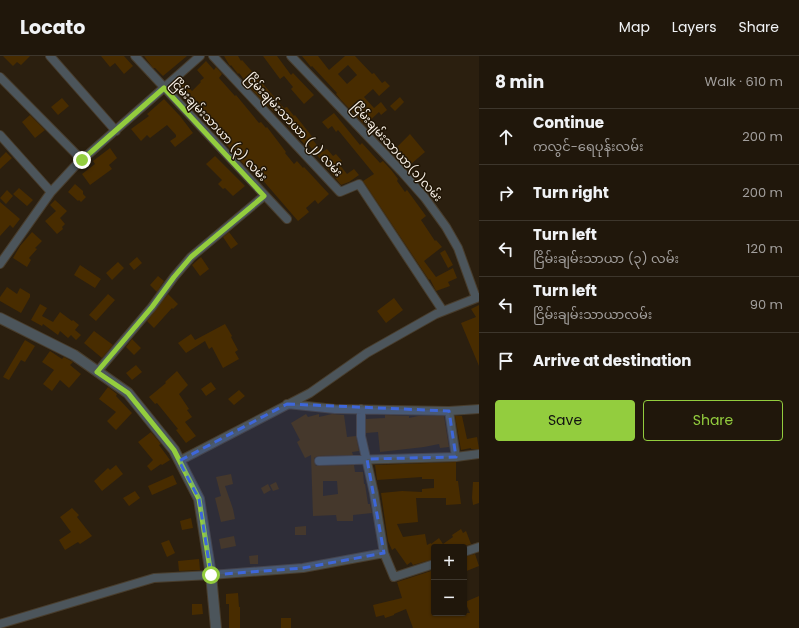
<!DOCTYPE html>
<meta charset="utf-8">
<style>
body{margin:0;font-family:Poppins,"Noto Sans Myanmar",sans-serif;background:#2d2419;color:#f1f3f6}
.controls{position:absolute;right:12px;bottom:12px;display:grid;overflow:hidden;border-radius:4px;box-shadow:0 1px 3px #0004}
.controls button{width:36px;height:36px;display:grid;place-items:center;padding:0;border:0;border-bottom:1px solid #3d362c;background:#20170b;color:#f1f3f6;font:20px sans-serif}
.stop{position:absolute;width:12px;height:12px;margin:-9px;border:3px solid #93cd3e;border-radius:50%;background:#fff}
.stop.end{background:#93cd3e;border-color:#fff;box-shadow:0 1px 4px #0008}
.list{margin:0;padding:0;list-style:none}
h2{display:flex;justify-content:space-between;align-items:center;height:52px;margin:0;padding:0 16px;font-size:17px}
h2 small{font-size:13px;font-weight:400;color:#a29f9d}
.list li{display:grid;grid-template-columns:26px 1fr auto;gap:12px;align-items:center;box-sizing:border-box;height:56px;padding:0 16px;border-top:1px solid #3d362c}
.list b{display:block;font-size:15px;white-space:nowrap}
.list p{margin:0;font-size:13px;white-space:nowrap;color:#a29f9d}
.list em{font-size:13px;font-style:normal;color:#a29f9d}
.actions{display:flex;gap:8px;padding:12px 16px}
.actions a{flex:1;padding:9px 0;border:1px solid #93cd3e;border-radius:4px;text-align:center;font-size:14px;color:#93cd3e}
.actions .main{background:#93cd3e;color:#111}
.icon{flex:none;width:22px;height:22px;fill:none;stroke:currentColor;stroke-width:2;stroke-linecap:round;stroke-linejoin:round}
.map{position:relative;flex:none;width:479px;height:572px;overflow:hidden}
header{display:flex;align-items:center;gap:24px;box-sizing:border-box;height:56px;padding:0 20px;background:#20170b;border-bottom:1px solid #3d362c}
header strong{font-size:19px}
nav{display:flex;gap:22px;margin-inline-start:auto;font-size:14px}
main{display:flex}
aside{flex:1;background:#20170b}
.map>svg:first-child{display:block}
.building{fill:#482c00;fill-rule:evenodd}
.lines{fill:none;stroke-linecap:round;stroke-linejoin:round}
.minor-casing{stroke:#483d2d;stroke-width:10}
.tertiary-casing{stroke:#483d2d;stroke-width:12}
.minor{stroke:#4c555b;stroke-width:8}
.tertiary{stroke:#4c555b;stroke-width:10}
.route{stroke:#93cd3e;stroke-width:5}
.marked{fill:#3e67da;fill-opacity:0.2;stroke:#3e67da;stroke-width:3;stroke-dasharray:8 5;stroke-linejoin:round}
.labels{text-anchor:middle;stroke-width:3;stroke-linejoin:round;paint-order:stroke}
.street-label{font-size:12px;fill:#faf2e8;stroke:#211606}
</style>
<header>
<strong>Locato</strong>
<nav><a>Map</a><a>Layers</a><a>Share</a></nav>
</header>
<main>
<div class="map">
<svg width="479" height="572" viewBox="0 0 479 572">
<rect width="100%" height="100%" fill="#2b1f0f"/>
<path class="building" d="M3 0H30L21 9 17 6 13 10Z
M101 0H124L133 10 124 18 115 7 110 11Z
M144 0H187L163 20 155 12H153Z
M224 0H238L241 5 242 4 284 52 287 51 294 60 295 59 314 83 313 84 322 96 327 93 333 100 336 98 342 105 339 108 347 118 354 113 359 119 349 126 341 129 308 88 306 90 276 56 275 57 254 36 239 17 238 18 231 9 230 10Z
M263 0H277L291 19 293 17 314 39 304 48 291 33 293 31 284 20 280 23Z
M302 0H318L329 14 345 0H355L372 18 374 17 382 27 385 25 390 30 379 40 373 33 364 41 374 52 381 46 387 54 381 59 379 56 365 69 340 43 336 38 337 37 312 10 311 11ZM348 9 357 19 347 28 338 18Z
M206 5 214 14 216 11 222 18 219 22 235 40 236 39 259 67 261 66 266 72 267 71 286 96 285 97 294 108 297 105 303 112 304 111 329 138 318 148 315 144 306 152 309 156 298 165 260 121 252 115 251 116 234 98 227 89H228L213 71 211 72 196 52 194 54 176 34 185 27 192 35 201 26 200 25 204 22 197 14Z
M400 41 404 46 395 55 390 50Z
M62 42 69 50 58 59 51 51Z
M164 43 180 60 193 77 175 91 170 85 176 81V79L167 69 150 82 147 79 141 85 131 73 149 60 147 58Z
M334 57 360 89 362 87 380 107 383 105 392 115 398 123 397 125 405 136 407 134 426 160 421 164 435 185 436 184 442 191 424 205 436 221 453 212 457 222 448 226 450 230 436 235 430 223 429 224 363 125 374 118 338 74 336 76 332 70 328 73 322 66Z
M30 59 45 74 35 82 22 66Z
M410 78 425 96 411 108 406 103 404 104 395 93Z
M110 92 117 102 109 109 112 113 90 129 82 118 95 108 93 105Z
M6 96 12 102 0 113V102Z
M215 100 245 130 233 140 225 132 223 133 218 128 222 124 206 108Z
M75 128 83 135V138L86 141 81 146 79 144 78 145 68 136Z
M19 132 33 144 27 150 13 138Z
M7 134 13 140 6 148 0 142Z
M55 144 67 155 60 162 65 168 62 171 63 173 57 178 45 165 56 155 50 149Z
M0 146 20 163 13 172 10 169 0 180Z
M32 176 42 185 35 192 37 193 29 202 31 204 27 211 13 202 20 190Z
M229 176 238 188 231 193 223 181Z
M445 194 453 209 448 212 440 197Z
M137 201 142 207 134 214 129 208Z
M201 201 209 213 200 220 192 209Z
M118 206 124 212 112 224 106 217Z
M80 209 101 223 95 232 74 219Z
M158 220 164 225 157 236 150 229Z
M7 231 17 238 20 232 30 238V241L21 257 0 245V241Z
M108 238 115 244 96 265 89 259Z
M168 238 178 248 173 253 172 252 154 272 147 265Z
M394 242 403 254 386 267 377 255Z
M40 248 47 252 42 260 53 266 60 256 72 265 73 264 79 269 75 274 81 279 76 284 71 279 68 282 60 275 58 279 43 268 42 270 31 264Z
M479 249V310L461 267 476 261 471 253Z
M225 268 232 280 231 281 238 294 235 296 239 303 223 312 212 291 209 293 205 285 186 297 178 287 191 278 195 284Z
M94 275 113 289 102 302 84 287Z
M132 283 141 292 134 299 126 291Z
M25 284 35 290 25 306 21 304 9 324 3 321Z
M50 295 62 303 64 301 73 306 70 309 81 318 69 332 60 324 52 335 43 328 54 314 42 306Z
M136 309 142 316 132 324 126 317Z
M177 315 188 329 179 338 189 353 187 354 192 361 185 366 196 380 186 387 176 374 178 373 157 347 155 348 149 341 166 327 165 326Z
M211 326 216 333 206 340 201 333Z
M108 331 117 338 116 340 132 357 116 374 107 365 116 356 99 343Z
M239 334 245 340 234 349 228 343Z
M306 358 308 361 319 358V361L332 358 344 359 347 381 356 380 359 395 352 396 353 399 318 400 314 402V406L316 410H319L354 409 355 416H363L364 428H365L368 448H370L372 457 353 459V465H337L336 459 313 460 311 399 305 402 297 386 300 384 291 367ZM323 425H337L338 438 323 440Z
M385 359 409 360V362L418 360H444L449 391 440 392 439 388 424 391 380 396 378 376 366 377V363L385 362Z
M455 360H462L467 383 477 381 479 393H471V392L461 394Z
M151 376 161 388 159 389 170 404 162 409 161 408 151 415 147 410 153 404 138 386Z
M456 406V425H458L461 448 446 449V442H416L418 466 397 468 403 481 425 478 427 489 431 487V488L439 482 443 488 453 481 452 479 461 473 463 477 466 475 471 488 462 491H434V503L413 509 411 506 407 509 395 492 392 494 388 485 381 437 402 435 422 436V433L434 432V423H422V421L377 424 375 409Z
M116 409 123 418 102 435 94 425 108 412 110 414Z
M231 418 233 428 225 430 233 453 235 463 221 466 215 442 221 440 216 421Z
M173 419 177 428 152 439 148 430Z
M276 426 279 433 273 435 270 429Z
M473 426H479V447L473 449 472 442Z
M268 428 271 434 264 438 261 432Z
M135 435 140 442 129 450 123 442Z
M72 452 79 459 77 461 92 480 80 488 78 486 65 494 59 484 71 476 60 461Z
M191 462 193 472 182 474 180 465Z
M306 470V479H295V471Z
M234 480 236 490 221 493 219 483Z
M169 484 175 497 167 501 161 487Z
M475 498 479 510 464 516V501Z
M258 499V508H250L249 500Z
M199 503 200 514 179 515 178 505Z
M434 514V557H470L465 546 479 540V572H413L406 553 394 558V559L385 562 384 559 376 561 373 549 402 542 397 526Z
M238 537 239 551H240V572H229V548H226V538Z
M192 548H202L203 558 192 559Z
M281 562H291V572H281Z"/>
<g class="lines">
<defs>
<path id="minor" d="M50 0 116 75
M135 0 287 163
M213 0 340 136 359 128 443 255
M291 0 402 116 425 142 446 171 458 192 476 242
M0 21 82 104
M0 79 51 136
M0 208 51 136 75 110 200 0
M97 316 152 251 174 221 191 201 264 140
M287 348 335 353 449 355 456 401 319 405
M361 353V380L374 437 384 497 394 521 434 508
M449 355 479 353
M456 401 479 398
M179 405 310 337 367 297 436 258 479 241
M464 496 479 491
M0 568 154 522 211 519 303 512 384 497"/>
<path id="tertiary" d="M0 262 74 299 128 337 174 394 199 443 211 519 216 572"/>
</defs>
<use href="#minor" class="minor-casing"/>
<use href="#tertiary" class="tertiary-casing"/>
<use href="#minor" class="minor"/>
<use href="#tertiary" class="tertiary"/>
</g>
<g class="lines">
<path class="route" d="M82 104 164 32 264 140 191 201 174 221 152 251 97 316 128 337 174 394 199 443 211 519"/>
</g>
<path class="marked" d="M287 348 449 355 456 401 367 403 384 497 303 512 211 519 199 443 179 405Z"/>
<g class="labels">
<g class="street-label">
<text transform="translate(294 69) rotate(47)" y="4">ငြိမ်းချမ်းသာယာ (၂) လမ်း</text>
<text transform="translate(219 74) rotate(47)" y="4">ငြိမ်းချမ်းသာယာ (၃) လမ်း</text>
<text transform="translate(397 96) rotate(48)" y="4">ငြိမ်းချမ်းသာယာ(၁)လမ်း</text>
</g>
</g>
</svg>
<div class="controls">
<button>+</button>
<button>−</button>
</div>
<div class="stop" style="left:211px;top:519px"></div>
<div class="stop end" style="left:82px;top:104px"></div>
</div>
<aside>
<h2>8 min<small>Walk · 610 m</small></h2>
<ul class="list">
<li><svg class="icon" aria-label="ahead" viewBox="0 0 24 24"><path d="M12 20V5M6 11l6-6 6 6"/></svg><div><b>Continue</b><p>ကလွင်-ရေပုန်းလမ်း</p></div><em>200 m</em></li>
<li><svg class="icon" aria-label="right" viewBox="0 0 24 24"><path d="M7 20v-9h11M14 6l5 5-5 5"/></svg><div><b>Turn right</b></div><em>200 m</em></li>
<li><svg class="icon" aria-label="left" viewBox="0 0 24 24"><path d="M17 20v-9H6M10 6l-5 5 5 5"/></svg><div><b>Turn left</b><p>ငြိမ်းချမ်းသာယာ (၃) လမ်း</p></div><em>120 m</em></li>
<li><svg class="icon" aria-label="left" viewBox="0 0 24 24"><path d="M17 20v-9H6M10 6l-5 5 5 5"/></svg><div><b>Turn left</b><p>ငြိမ်းချမ်းသာယာလမ်း</p></div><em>90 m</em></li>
<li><svg class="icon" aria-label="arrive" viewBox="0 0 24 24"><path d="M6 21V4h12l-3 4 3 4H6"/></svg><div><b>Arrive at destination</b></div></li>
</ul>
<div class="actions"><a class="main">Save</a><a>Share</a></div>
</aside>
</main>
